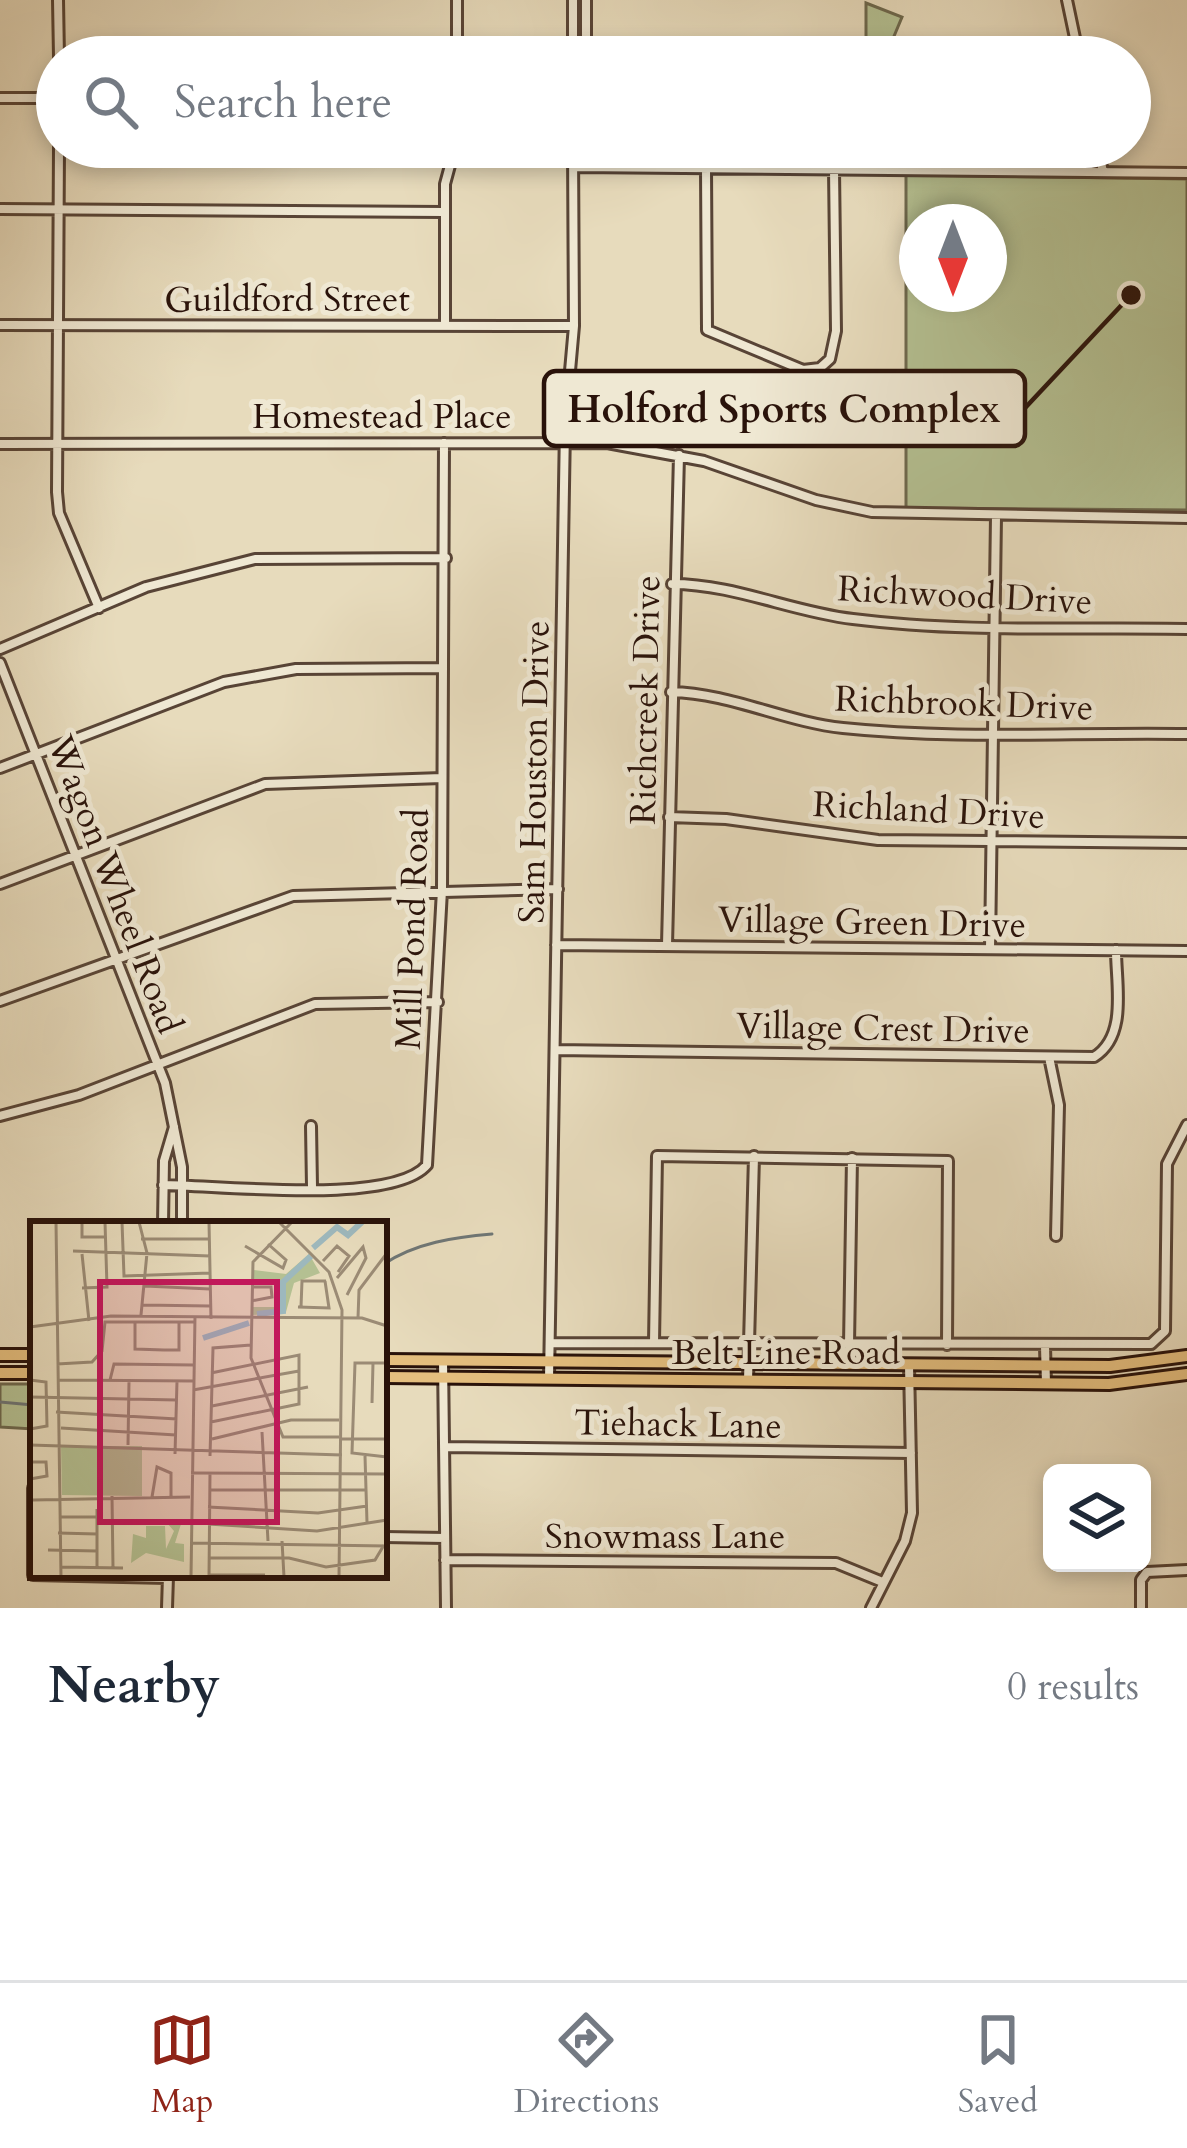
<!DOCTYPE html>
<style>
body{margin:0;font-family:Cardo,serif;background:#f2f2f3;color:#1f2937}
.controls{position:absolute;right:36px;bottom:36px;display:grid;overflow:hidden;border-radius:18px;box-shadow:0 6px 18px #0003}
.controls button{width:108px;height:108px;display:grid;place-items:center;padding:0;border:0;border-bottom:3px solid #e0e1e3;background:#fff;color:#1f2937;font:60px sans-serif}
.compass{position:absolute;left:899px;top:204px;width:108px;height:108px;border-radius:50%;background:#fff;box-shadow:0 6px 18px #0003;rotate:180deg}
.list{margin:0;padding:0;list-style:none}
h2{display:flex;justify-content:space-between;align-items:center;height:156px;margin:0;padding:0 48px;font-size:51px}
h2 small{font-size:39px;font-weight:400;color:#747a83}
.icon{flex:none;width:66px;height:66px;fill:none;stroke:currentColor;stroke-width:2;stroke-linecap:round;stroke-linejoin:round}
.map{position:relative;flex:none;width:1187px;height:1608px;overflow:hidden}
.search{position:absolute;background:#fff;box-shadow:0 6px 18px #0003;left:36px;right:36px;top:36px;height:132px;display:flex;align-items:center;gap:30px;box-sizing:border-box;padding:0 42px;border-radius:66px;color:#747a83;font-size:45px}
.sheet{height:372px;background:#fff}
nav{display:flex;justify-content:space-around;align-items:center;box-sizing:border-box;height:168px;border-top:3px solid #e0e1e3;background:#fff;font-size:33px;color:#747a83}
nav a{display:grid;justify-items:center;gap:6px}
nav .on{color:#8f2418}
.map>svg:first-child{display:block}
.green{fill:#b4c092;stroke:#6e694e;stroke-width:3;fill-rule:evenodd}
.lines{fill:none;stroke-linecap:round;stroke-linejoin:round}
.stream{stroke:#6f7675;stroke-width:3}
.minor-casing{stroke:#584436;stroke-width:14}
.major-casing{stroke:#29120a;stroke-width:16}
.minor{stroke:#efe8d3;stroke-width:8}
.major{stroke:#e4be7e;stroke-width:10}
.labels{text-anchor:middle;stroke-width:10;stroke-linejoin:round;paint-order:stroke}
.street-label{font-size:36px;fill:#29120a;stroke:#efe8d3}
.inset-river{fill:none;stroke:#9db8bd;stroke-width:6}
.inset-road{fill:none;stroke:#9b8b75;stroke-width:3}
.view{fill:#c2185b;fill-opacity:0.15;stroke:#c2185b;stroke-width:6}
.inset-edge{fill:none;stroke:#29120a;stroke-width:6}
.leader{fill:none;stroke:#29120a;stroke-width:4.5}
.callout-dot{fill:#29120a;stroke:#efe8d3;stroke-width:4.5}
.callout{fill:#efe8d3;stroke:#29120a;stroke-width:4.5}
.callout-label{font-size:39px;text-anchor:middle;font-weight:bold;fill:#29120a}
</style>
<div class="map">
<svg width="1187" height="1608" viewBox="0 0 1187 1608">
<rect width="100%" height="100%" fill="#e7dbbc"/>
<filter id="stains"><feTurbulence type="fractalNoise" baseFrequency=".00167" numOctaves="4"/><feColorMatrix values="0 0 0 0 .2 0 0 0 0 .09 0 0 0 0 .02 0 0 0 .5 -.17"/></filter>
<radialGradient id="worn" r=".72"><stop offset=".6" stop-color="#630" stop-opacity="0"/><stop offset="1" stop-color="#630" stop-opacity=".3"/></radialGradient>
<path class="green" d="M866 3 902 17 892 41H866Z
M906 175 1187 179V510L906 508ZM917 222H989V294H917Z
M0 1384H33V1429L0 1427Z"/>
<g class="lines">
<path class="stream" d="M384 1264C415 1243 455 1237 492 1234
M0 1402 33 1405"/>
<defs>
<path id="minor" d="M58 0 59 57
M586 0V57
M1067 0 1079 57
M457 57V0
M573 57V0
M0 98H57
M59 147 57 492 59 513 99 608
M1098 147 1103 172
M577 166 584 147
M577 167 1187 173
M706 168 707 330 803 370 820 368 830 359 836 331 834 169
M0 209 444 212
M0 325 574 326
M445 325V184L455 147
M0 444 607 443 704 461 816 500 872 512 1187 518
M672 584C734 584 792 612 853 619 963 633 1077 627 1187 629
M0 649 146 587 255 559 446 558
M0 663 165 1083 182 1167V1224
M671 692C730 693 785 722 843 728 957 740 1073 732 1187 734
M0 768 224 682 296 669 443 668
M669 817 726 819 878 840 1187 843
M0 884 265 784 442 778
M556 945 1187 951
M667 945 679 455
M990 949 996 516
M0 1001 293 896 558 889
M555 1050 1094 1057C1128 1036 1116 985 1116 950
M1049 1057 1059 1105 1056 1236
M0 1116 79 1095 315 1004 438 1002
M311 1126 312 1187
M163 1185C219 1185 392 1206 427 1165L442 890 444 443
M163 1224 164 1161 174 1127
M550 1343 1151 1344 1165 1331 1167 1164 1187 1125
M654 1343 657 1156 948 1161 947 1345
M849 1345 852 1158
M1045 1346 1046 1384
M443 1360 446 1608
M549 1379 565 427 574 326 573 147
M748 1381 754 1156
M444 1447 911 1453
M33 1488V1575
M384 1537 445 1538
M445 1560 836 1563 880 1581
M33 1575 168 1578
M167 1608 168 1576
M871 1608 905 1541 912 1513 909 1365
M1141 1608V1580L1147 1572 1187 1570"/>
<path id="major" d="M0 1355H33
M384 1360 1110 1366 1187 1356
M0 1373H33
M384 1377 1109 1384 1187 1374"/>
</defs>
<use href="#minor" class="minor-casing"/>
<use href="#major" class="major-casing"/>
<use href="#minor" class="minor"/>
<use href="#major" class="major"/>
</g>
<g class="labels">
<g class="street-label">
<text x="287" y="311">Guildford Street</text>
<text x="382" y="428">Homestead Place</text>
<text transform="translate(965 594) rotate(3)" y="13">Richwood Drive</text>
<text transform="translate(644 700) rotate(-89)" y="13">Richcreek Drive</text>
<text transform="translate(964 702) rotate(2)" y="13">Richbrook Drive</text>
<text transform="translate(533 772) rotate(-89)" y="13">Sam Houston Drive</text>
<text transform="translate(929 809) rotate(3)" y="13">Richland Drive</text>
<text transform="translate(116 884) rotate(69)" y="13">Wagon Wheel Road</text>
<text transform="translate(872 921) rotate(1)" y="13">Village Green Drive</text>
<text transform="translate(411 929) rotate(-88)" y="13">Mill Pond Road</text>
<text transform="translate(883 1027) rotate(1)" y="13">Village Crest Drive</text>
<text x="786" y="1364">Belt Line Road</text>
<text transform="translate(678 1423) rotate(1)" y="13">Tiehack Lane</text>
<text x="665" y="1548">Snowmass Lane</text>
</g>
</g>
<g transform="translate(30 1221)">
<rect width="357" height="357" fill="#e7dbbc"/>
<path d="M279 33 290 52 264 62 256 91 223 94V86H249L252 70 242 58 224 59 223 49 256 53ZM31 225H112V275L32 274ZM137 302 151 303 145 322 154 323V341L116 332 101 342 103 313 116 317V305H135L136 328 144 310Z" fill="#b4c092"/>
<path class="inset-river" d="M283 27 307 6 318 14 332 1M227 93 253 90V61L281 35M173 117 219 102"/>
<path class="inset-road" d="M26 1 31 356M52 1V16H76M92 1 94 55 180 52M109 1 117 32 111 94M133 1H179M179 1 181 98M249 1 299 51 312 89 309 356M262 1 223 41 221 137 253 216H309M111 18H179M215 25 253 47 256 39 238 23M43 30 180 35M52 33 59 100M293 40 307 25 319 35 308 51M307 57 333 26 336 37 317 74M115 65 180 68M52 67 77 66 75 1M221 80 242 76 241 66H222M112 84 180 85M268 86 299 87 295 60M271 86 272 60H296M328 97 329 69 357 32M105 101V128L134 129H149V101M0 106 81 95 332 97 357 105M357 142H325L322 232 357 236M27 143 62 141 72 130 75 101H165M0 159 16 161 17 205 0 208M29 159 164 160M80 159 84 143 164 144M163 169 269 150M0 176 147 179M342 182 343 142M182 185 278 166M26 191 147 198M181 201 269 183V134L181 152M31 207 146 214M232 211 238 320M182 218 261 199H309M310 218H357M0 224 312 234M98 224 99 160M145 233 147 160M180 235 183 127 221 124M335 235 337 302M0 241H16L17 255 0 258M161 252 357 253M180 269H337M82 275 83 346M122 276 127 246 141 252V276M3 279 160 276M178 286 288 292 337 285M29 296H67M178 303 287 310 357 299M28 312 67 313M252 320 254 356M163 322 357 325M18 329 67 330M178 337H259L296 346 345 339 354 324M31 346 93 347M67 346V288M179 354H235M161 356 165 95M179 356 180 252"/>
<path class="view" d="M70 61H247V301H70Z"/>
<rect width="357" height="357" class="inset-edge"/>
</g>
<path class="leader" d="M1131 295L1025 408"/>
<circle class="callout-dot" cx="1131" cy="295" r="12"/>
<rect class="callout" x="544" y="371" width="481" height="75" rx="12"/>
<g class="callout-label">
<text x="784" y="422">Holford Sports Complex</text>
</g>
<rect width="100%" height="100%" filter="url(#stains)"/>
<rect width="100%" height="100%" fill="url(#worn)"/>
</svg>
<div class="controls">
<button><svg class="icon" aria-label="layers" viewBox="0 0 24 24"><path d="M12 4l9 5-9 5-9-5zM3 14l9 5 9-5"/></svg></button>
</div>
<svg class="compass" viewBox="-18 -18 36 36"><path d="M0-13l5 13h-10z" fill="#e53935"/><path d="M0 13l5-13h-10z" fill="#747a83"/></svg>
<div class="search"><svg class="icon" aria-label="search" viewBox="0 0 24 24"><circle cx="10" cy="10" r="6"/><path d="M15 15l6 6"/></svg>Search here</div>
</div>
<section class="sheet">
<h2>Nearby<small>0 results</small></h2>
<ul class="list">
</ul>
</section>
<nav>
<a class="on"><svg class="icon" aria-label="map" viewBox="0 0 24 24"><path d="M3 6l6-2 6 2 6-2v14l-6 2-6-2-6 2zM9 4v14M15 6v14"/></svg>Map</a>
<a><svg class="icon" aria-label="directions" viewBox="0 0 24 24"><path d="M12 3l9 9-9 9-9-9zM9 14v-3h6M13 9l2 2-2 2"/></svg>Directions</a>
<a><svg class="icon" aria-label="saved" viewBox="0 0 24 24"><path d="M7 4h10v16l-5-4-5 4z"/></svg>Saved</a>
</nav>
